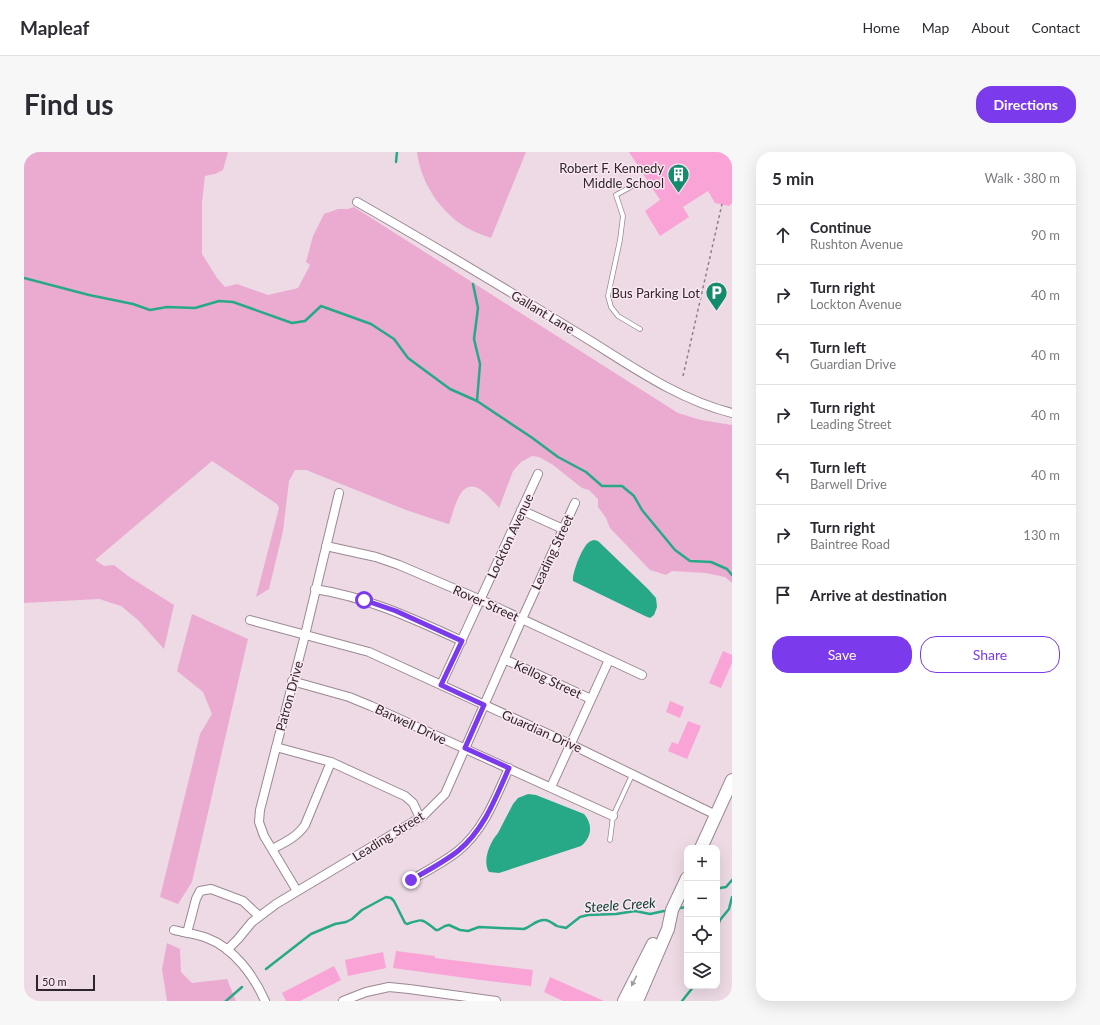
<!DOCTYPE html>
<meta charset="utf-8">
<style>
body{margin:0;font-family:Lato,sans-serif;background:#f7f7f7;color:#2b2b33}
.controls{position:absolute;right:12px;bottom:12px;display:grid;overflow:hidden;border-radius:8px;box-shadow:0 4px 16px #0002}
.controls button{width:36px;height:36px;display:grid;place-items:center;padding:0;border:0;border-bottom:1px solid #e1e1e2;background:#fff;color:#2b2b33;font:20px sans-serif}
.scale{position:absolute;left:12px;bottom:10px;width:59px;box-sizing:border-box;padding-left:4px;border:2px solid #2d262a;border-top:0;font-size:11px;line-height:14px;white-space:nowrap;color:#2d262a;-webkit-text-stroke:3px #fbe7f2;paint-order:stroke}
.stop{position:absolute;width:12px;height:12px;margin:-9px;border:3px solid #7c3aed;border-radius:50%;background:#fff}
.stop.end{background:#7c3aed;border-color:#fff;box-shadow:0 1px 4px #0008}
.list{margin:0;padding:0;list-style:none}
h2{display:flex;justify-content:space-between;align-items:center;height:52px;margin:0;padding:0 16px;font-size:17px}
h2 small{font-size:13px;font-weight:400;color:#7c7c81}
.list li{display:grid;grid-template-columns:26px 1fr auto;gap:12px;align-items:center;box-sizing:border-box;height:60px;padding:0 16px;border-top:1px solid #e1e1e2}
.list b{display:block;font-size:15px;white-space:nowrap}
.list p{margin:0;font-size:13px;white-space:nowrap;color:#7c7c81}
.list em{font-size:13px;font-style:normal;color:#7c7c81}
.actions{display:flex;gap:8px;padding:12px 16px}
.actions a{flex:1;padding:9px 0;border:1px solid #7c3aed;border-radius:16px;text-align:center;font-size:14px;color:#7c3aed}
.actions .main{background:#7c3aed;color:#fff}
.icon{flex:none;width:22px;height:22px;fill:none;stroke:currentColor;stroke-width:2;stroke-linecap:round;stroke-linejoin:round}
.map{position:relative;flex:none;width:708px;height:849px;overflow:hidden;border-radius:16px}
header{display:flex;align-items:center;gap:24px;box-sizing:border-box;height:56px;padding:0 20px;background:#fff;border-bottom:1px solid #e1e1e2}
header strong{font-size:19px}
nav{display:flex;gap:22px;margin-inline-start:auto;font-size:14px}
.intro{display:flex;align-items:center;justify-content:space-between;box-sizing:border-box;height:96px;padding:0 24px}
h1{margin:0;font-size:28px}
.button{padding:10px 18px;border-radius:16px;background:#7c3aed;color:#fff;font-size:14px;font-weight:700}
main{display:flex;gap:24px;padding:0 24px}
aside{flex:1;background:#fff;border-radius:16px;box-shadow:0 4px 16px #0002}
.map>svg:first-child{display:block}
.green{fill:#ebabd1}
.water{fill:#27a886}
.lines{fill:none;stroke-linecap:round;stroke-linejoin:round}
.stream{stroke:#27a886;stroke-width:2.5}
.building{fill:#f9a3d6}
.service-casing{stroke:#9a8892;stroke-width:5.5}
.minor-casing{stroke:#9a8892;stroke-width:10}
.secondary-casing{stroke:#9a8892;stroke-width:14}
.path{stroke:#8c7f87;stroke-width:1.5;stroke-dasharray:3 3;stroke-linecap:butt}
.service{stroke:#fff;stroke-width:4}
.minor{stroke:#fff;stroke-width:8}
.secondary{stroke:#fff;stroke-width:12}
.oneway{fill:#a09d9f}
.route{stroke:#7c3aed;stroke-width:5}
.labels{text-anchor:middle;stroke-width:3;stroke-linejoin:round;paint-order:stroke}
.poi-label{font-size:13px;fill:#2d262a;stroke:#fbe7f2;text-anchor:end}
.street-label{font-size:13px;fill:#2d262a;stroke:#fbe7f2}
.water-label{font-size:14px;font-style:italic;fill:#0c4132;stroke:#fbe7f2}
</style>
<header>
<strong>Mapleaf</strong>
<nav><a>Home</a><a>Map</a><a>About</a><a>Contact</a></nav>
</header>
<div class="intro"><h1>Find us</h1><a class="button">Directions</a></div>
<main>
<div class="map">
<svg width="708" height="849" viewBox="0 0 708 849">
<rect width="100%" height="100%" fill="#eddae5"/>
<path class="green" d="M0 0H204L199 18 191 22 181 24 178 51V102L193 126 201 135 213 132 244 143 274 136 286 113 282 110 289 84 300 62 314 57H324L330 55 654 261 677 268 708 273V431L701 425 682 421 648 419 642 423 626 418 586 376 582 366 574 355V347L565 338 558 336 529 313 515 305 508 304 497 310 489 319 475 356C470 350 464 343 457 338 436 324 431 357 425 372L421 371 382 358 282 318H271L265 329 259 379 245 437 232 445 255 356 253 352 188 309 71 408 80 414 90 413 104 424 150 453 140 497 114 468 97 454 75 447 0 451Z
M393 0H502L467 86C459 83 450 80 443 76 416 60 397 31 393 0Z
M168 462 224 487 168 730 154 752 136 745 176 582 188 562 179 540 153 519Z
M143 791 156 797 157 820 168 831 203 827 212 849H143L138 817Z"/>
<path class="water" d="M570 388 574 389 624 437 632 446 633 455 630 463 626 466 621 464 549 429C548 421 558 396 564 391 566 389 567 389 570 388Z
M504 642 512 643 560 662C569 672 568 685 557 694L475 721 465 720C458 709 466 690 474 681L489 652 494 646Z"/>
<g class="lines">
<path class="stream" d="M372 10 373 0
M0 126 65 143 109 152 126 158 143 155 171 156 195 149 209 150 268 171 281 169 297 154 347 172 370 187 384 206 426 237 453 249 507 285 534 305 562 320 578 334H598L610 344 618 358 651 398 666 409 687 410 703 417 708 423
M449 132 454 156 450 187 456 212 453 249
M693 738 696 736 702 735 708 728
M656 756 663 755
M693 776 696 768 705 757 708 745
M242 817 287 782 311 772 322 770 328 767 338 758 362 745 367 746 370 749 381 771 383 772C400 766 398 767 412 778H414L421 774 425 773 436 778 444 779 455 775 500 777C506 775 509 771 515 769 523 766 526 770 533 774 535 775 539 775 542 776L556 765 564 763 592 762 611 759 626 762 640 759
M202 849 218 835
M658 849 670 834"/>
</g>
<path class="building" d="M605 0H708V51L705 54 691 51 684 39 659 55 665 65 636 84 621 59 636 48Z
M699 499 708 503V511L697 536 685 531Z
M646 549 660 555 656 566 642 560Z
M664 569 677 574 663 607 644 599 648 590 654 592Z
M372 799 411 804V806L509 818 507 834 457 828 369 816Z
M359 800 362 816 324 824 321 808Z
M310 814 317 828 276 849H262L258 841Z
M526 825 580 849H539L520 840Z"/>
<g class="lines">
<defs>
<path id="service" d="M610 33 592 43 599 64 596 88 584 144 587 155 594 164 616 177
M586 688 589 664 608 623"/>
<path id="minor" d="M333 50C407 92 480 136 552 180 602 210 651 247 708 261
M497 358 539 377
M302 394 352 405 375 413 457 448 618 523
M291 437C343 445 390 467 438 489
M226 468 345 500 546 592 692 663
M480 507 567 547
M268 529 325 545 347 554 589 664
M417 533 514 322
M252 595 307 610 381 644 389 651 396 666
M527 635 585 508
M248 697C260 691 273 685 281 673L307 610
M387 728C403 719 420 710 434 699 460 678 472 645 485 616
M273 739 240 684 235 670 236 658 281 483 315 341
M150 778C161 781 173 782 183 786 210 796 230 824 241 849
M163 781 172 747 176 739 187 737 219 749 235 764
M203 798 214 787 228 770 252 752 399 664 421 642 498 467 551 351
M319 849 342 840 365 835 385 837 472 849"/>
<path id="secondary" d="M677 696 708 628
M600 849 629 792
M613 849 644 777 648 758 663 726"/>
</defs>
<use href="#service" class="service-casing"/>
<use href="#minor" class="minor-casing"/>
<use href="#secondary" class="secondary-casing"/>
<path class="path" d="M659 224 698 52"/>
<use href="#service" class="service"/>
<use href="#minor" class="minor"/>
<use href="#secondary" class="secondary"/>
</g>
<defs><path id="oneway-solid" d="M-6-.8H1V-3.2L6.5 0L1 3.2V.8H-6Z"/></defs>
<use class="oneway" href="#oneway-solid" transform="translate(610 829) rotate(117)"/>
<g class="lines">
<path class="route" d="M340 448 372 459 438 489 417 533 460 553 441 596 485 616C472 645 460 678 434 699 420 710 403 719 387 728"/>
</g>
<defs>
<symbol id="building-pin" viewBox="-11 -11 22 30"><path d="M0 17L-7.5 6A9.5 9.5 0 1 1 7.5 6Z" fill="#148b6d" stroke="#fbe7f2"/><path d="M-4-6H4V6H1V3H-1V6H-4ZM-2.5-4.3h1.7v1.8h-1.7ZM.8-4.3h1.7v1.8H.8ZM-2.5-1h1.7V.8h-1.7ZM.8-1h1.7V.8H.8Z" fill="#fff"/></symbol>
<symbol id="parking-pin" viewBox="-11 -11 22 30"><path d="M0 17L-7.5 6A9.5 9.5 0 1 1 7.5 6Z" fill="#148b6d" stroke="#fbe7f2"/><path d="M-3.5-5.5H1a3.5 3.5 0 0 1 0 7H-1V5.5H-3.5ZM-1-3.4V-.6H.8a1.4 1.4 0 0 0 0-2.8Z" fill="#fff"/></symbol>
</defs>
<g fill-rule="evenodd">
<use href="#building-pin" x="642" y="10" width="25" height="34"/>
<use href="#parking-pin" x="680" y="128" width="25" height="34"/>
</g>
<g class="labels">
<g class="poi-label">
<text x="640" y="21">Robert F. Kennedy<tspan x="640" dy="15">Middle School</tspan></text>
<text x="676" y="146">Bus Parking Lot</text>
</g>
<g class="street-label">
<text transform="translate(519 160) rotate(31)" y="5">Gallant Lane</text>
<text transform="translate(486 384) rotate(-65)" y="5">Lockton Avenue</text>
<text transform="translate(528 400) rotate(-65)" y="5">Leading Street</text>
<text transform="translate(462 451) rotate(24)" y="5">Rover Street</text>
<text transform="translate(524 527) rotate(25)" y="5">Kellog Street</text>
<text transform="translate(265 544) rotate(-75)" y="5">Patron Drive</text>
<text transform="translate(387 572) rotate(25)" y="5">Barwell Drive</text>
<text transform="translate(518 579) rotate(24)" y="5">Guardian Drive</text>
<text transform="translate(364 684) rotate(-32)" y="5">Leading Street</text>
</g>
<g class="water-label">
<text transform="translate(596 753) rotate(-4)" y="5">Steele Creek</text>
</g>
</g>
</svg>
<div class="controls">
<button>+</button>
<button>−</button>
<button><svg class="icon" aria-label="locate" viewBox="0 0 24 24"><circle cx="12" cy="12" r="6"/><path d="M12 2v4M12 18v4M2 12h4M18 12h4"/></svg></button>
<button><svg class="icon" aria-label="layers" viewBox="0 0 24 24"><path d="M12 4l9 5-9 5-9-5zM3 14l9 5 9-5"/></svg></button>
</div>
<div class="scale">50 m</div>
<div class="stop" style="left:340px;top:448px"></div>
<div class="stop end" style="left:387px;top:728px"></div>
</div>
<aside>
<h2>5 min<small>Walk · 380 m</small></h2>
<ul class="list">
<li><svg class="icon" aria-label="ahead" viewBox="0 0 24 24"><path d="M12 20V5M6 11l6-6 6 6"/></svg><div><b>Continue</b><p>Rushton Avenue</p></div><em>90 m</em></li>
<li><svg class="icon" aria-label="right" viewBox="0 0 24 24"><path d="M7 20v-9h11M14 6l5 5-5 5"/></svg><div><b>Turn right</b><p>Lockton Avenue</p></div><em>40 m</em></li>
<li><svg class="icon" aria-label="left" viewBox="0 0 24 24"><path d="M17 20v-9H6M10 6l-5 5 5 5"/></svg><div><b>Turn left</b><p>Guardian Drive</p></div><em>40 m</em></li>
<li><svg class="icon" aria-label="right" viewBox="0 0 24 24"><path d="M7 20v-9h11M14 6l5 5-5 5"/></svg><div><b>Turn right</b><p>Leading Street</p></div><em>40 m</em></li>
<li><svg class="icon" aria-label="left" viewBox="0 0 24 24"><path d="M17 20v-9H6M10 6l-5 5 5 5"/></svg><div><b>Turn left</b><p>Barwell Drive</p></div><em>40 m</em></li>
<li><svg class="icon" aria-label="right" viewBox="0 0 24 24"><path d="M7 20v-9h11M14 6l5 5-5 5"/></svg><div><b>Turn right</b><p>Baintree Road</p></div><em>130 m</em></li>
<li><svg class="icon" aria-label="arrive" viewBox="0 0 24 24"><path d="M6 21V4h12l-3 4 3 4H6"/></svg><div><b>Arrive at destination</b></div></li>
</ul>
<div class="actions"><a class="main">Save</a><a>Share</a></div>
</aside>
</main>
